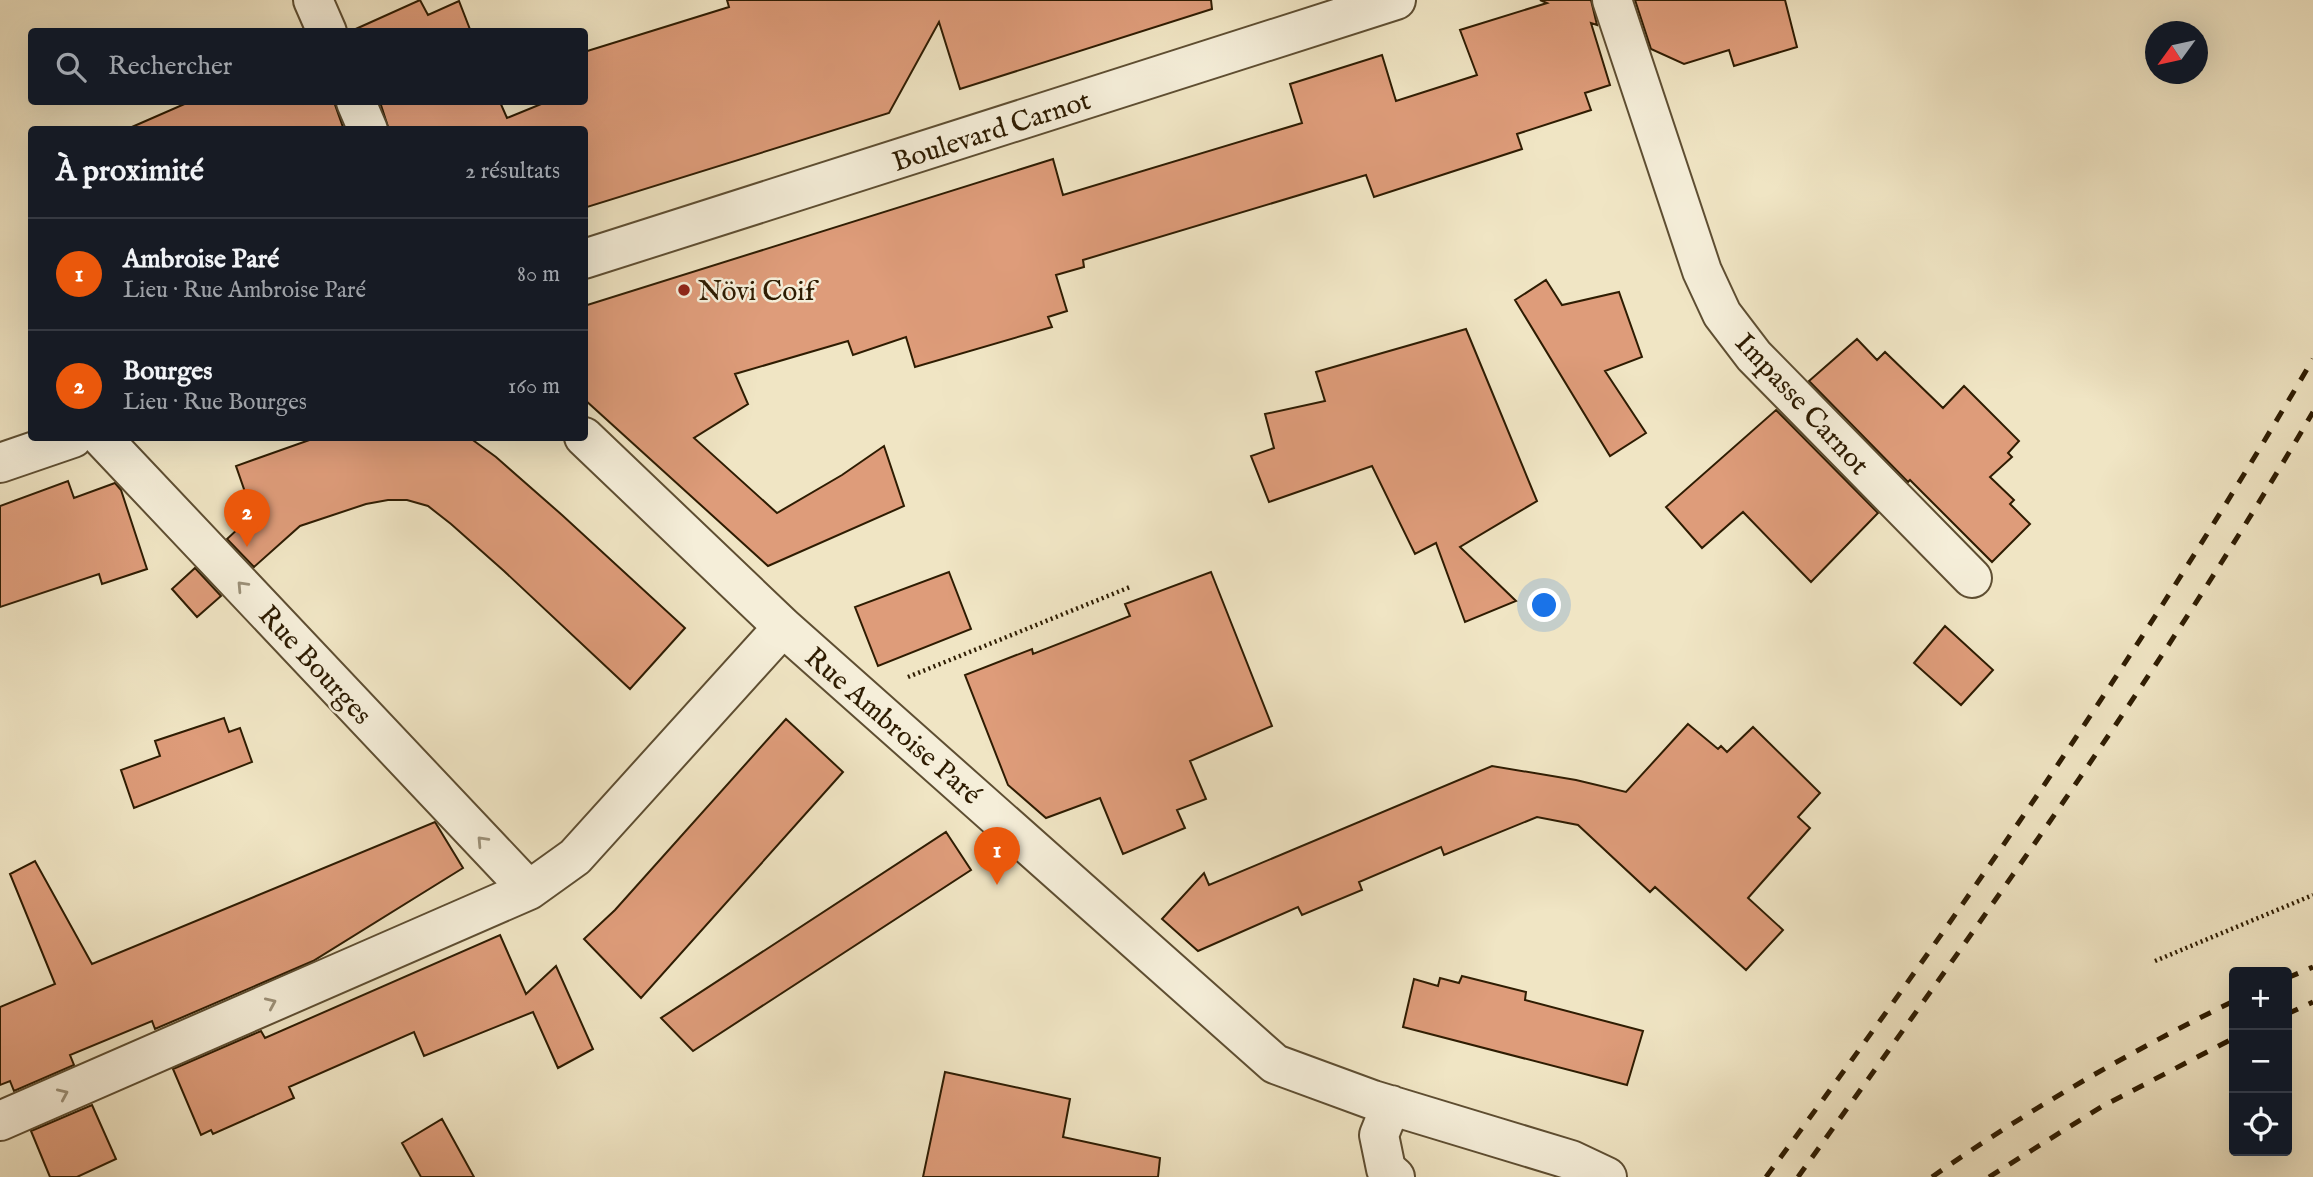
<!DOCTYPE html>
<html lang="fr">
<meta charset="utf-8">
<style>
body{margin:0;font-family:"IM FELL English",serif;background:#242831;color:#f1f3f6}
.controls{position:absolute;right:21px;bottom:21px;display:grid;overflow:hidden;border-radius:7px;box-shadow:0 7px 28px #0002}
.controls button{width:63px;height:63px;display:grid;place-items:center;padding:0;border:0;border-bottom:2px solid #363941;background:#171b24;color:#f1f3f6;font:35px sans-serif}
.compass{position:absolute;left:2145px;top:21px;width:63px;height:63px;border-radius:50%;background:#171b24;box-shadow:0 7px 28px #0002;rotate:237deg}
.you{position:absolute;left:1545px;top:606px;width:24px;height:24px;margin:-18px;border:5px solid #fff;border-radius:50%;background:#1a73e8;box-shadow:0 0 0 10px #1a73e833}
.badge{display:grid;place-items:center;width:46px;height:46px;border-radius:50%;background:#ea580c;color:#fff;font-size:23px;font-weight:700}
.pin{position:absolute;translate:-50% -58px;filter:drop-shadow(0 2px 4px #0008)}
.pin::after{content:'';position:absolute;top:37px;width:24px;height:21px;background:inherit;clip-path:polygon(0 0,100% 0,50% 100%)}
.list{margin:0;padding:0;list-style:none}
h2{display:flex;justify-content:space-between;align-items:center;height:91px;margin:0;padding:0 28px;font-size:30px}
h2 small{font-size:23px;font-weight:400;color:#9ea1a6}
.list li{display:grid;grid-template-columns:46px 1fr auto;gap:21px;align-items:center;box-sizing:border-box;height:112px;padding:0 28px;border-top:2px solid #363941}
.list b{display:block;font-size:26px;white-space:nowrap}
.list p{margin:0;font-size:23px;white-space:nowrap;color:#9ea1a6}
.list em{font-size:23px;font-style:normal;color:#9ea1a6}
.icon{flex:none;width:38px;height:38px;fill:none;stroke:currentColor;stroke-width:2;stroke-linecap:round;stroke-linejoin:round}
.map{position:relative;flex:none;width:2313px;height:1177px;overflow:hidden}
.search{position:absolute;background:#171b24;box-shadow:0 7px 28px #0002;left:28px;top:28px;width:560px;height:77px;display:flex;align-items:center;gap:18px;box-sizing:border-box;padding:0 24px;border-radius:7px;color:#9ea1a6;font-size:26px}
.panel{position:absolute;background:#171b24;box-shadow:0 7px 28px #0002;left:28px;top:126px;width:560px;height:315px;border-radius:7px}
.map>svg:first-child{display:block}
.building{fill:#de9c7a;stroke:#2e1c02;stroke-width:2}
.lines{fill:none;stroke-linecap:round;stroke-linejoin:round}
.minor-casing{stroke:#5e4e32;stroke-width:42}
.path{stroke:#2e1c02;stroke-width:4.5;stroke-dasharray:2 3.5;stroke-linecap:butt}
.minor{stroke:#f5eed9;stroke-width:38}
.rail{stroke:#2e1c02;stroke-width:5;stroke-dasharray:12 12;stroke-linecap:butt}
.oneway{stroke:#9b9078}
.poi-dot{fill:#8f2418;stroke:#f5eed9;stroke-width:2.5}
.labels{text-anchor:middle;stroke-width:5;stroke-linejoin:round;paint-order:stroke}
.street-label{font-size:28px;fill:#2e1c02;stroke:#f5eed9}
.poi-label{font-size:28px;fill:#2e1c02;stroke:#f5eed9;text-anchor:start}
</style>
<div class="map">
<svg width="2313" height="1177" viewBox="0 0 2313 1177">
<rect width="100%" height="100%" fill="#f0e5c4"/>
<filter id="stains"><feTurbulence type="fractalNoise" baseFrequency=".00286" numOctaves="4"/><feColorMatrix values="0 0 0 0 .2 0 0 0 0 .09 0 0 0 0 .02 0 0 0 .5 -.17"/></filter>
<radialGradient id="worn" r=".72"><stop offset=".6" stop-color="#630" stop-opacity="0"/><stop offset="1" stop-color="#630" stop-opacity=".3"/></radialGradient>
<path class="building" d="M420 0 428 15 459 1 471 32H349Z
M727 0H1211L1212 9 960 89 939 22 889 113 584 208V130H389L380 102H500L507 118 546 102H584V52L729 7Z
M1540 0H1591L1597 25 1591 23 1610 85 1585 93 1591 110 1517 134 1522 149 1374 197 1366 175 1083 260 1084 267 1056 275 1067 311 1048 317 1052 327 915 367 906 337 853 355 848 341 735 374 748 404 694 438 777 513 842 475 884 446 904 506 768 566 584 399V306L1053 159 1063 195 1302 123 1290 84 1382 55 1396 101 1477 75 1460 30 1547 3Z
M1635 0H1785L1797 47 1734 66 1729 50 1684 64 1651 49Z
M189 102H334L344 130H125Z
M1546 280 1562 305 1619 292 1642 357 1605 371 1646 433 1610 456 1515 300Z
M1466 329 1537 501 1460 547 1516 601 1465 622 1436 543 1415 554 1372 466 1269 502 1251 456 1274 448 1265 414 1325 401 1316 372Z
M1857 339 1877 360 1885 352 1943 408 1964 386 2019 441 2008 453 2012 457 1990 477 2014 500 2010 504 2030 524 1992 562 1910 480 1908 482 1809 381Z
M1776 410 1878 513 1811 582 1743 512 1702 548 1666 507Z
M315 438H470L496 457 562 515 685 628 630 689 504 571 451 524 428 506 407 500H388L366 504 300 526 254 567 227 539 253 515 236 466Z
M68 481 74 498 115 483 121 490 147 569 102 584 99 574 0 607V506Z
M195 568 221 596 197 617 172 589Z
M949 572 971 629 878 666 855 607Z
M1211 572 1272 726 1190 761 1206 799 1177 810 1185 828 1123 854 1100 798 1046 818 1008 785 965 675 1032 649 1033 654 1130 616 1125 604Z
M1945 626 1993 670 1961 705 1914 663Z
M224 718 229 732 240 728 252 762 134 808 121 770 160 756 155 741Z
M786 719 843 772 641 998 584 939 615 910Z
M1688 724 1718 749 1721 746 1727 752 1753 727 1820 793 1798 817 1810 828 1748 898 1783 930 1746 970 1655 887 1650 892 1578 825 1537 817 1444 855 1441 847 1359 882 1362 890 1302 915 1298 907 1198 951 1162 919 1204 873 1209 885 1492 766 1576 780 1626 792Z
M435 822 463 868 313 961 155 1029 152 1021 70 1055 74 1065 14 1091 10 1081 0 1085V1007L55 984 10 874 35 861 92 964Z
M946 832 971 870 693 1051 661 1018Z
M500 935 526 994 556 966 593 1049 558 1068 533 1012 424 1056 414 1032 289 1087 294 1098 213 1134 211 1130 201 1135 173 1069 261 1031 265 1038Z
M1462 976 1526 992 1525 1000 1643 1031 1627 1085 1403 1027 1414 979 1438 986 1440 978 1459 983Z
M945 1072 1070 1099 1063 1137 1160 1158 1158 1177H923Z
M92 1105 116 1159 77 1177H50L31 1131Z
M442 1119 474 1177H421L402 1143Z"/>
<g class="lines">
<defs>
<path id="minor" d="M313 0 327 32
M1612 0 1702 271 1722 314 1754 356 1972 578
M356 102 368 130
M584 259 1396 0
M584 437 783 627 1275 1064 1373 1100 1571 1160 1607 1177
M102 438 529 890
M0 463 73 438
M1391 1105 1379 1135 1386 1169 1395 1177
M0 1121 529 890 575 857 783 627"/>
</defs>
<use href="#minor" class="minor-casing"/>
<path class="path" d="M908 677 1130 587
M2155 961 2313 895"/>
<use href="#minor" class="minor"/>
<path class="rail" d="M2287 978 2313 967
M2287 1014 2313 1002
M1766 1177C1962 913 2147 642 2313 359
M1798 1177C1977 927 2158 677 2313 412
M1932 1177C2028 1110 2129 1052 2234 1001
M1989 1177 2101 1107 2234 1038"/>
</g>
<defs><path id="oneway-chevron" d="M-2-3.5L2.5 0L-2 3.5" fill="none" stroke-width="1.6" stroke-linecap="round" stroke-linejoin="round" transform="scale(1.75)"/></defs>
<g class="oneway">
<use href="#oneway-chevron" transform="translate(242 586) rotate(-133)"/>
<use href="#oneway-chevron" transform="translate(482 841) rotate(-133)"/>
<use href="#oneway-chevron" transform="translate(271 1003) rotate(-24)"/>
<use href="#oneway-chevron" transform="translate(63 1094) rotate(-24)"/>
</g>
<circle class="poi-dot" cx="684" cy="290" r="7"/>
<g class="labels">
<g class="street-label">
<text transform="translate(991 130) rotate(-18)" y="10">Boulevard Carnot</text>
<text transform="translate(1803 403) rotate(47)" y="10">Impasse Carnot</text>
<text transform="translate(316 664) rotate(47)" y="10">Rue Bourges</text>
<text transform="translate(894 725) rotate(41)" y="10">Rue Ambroise Paré</text>
</g>
<g class="poi-label">
<text x="698" y="300">Növi Coif</text>
</g>
</g>
<rect width="100%" height="100%" filter="url(#stains)"/>
<rect width="100%" height="100%" fill="url(#worn)"/>
</svg>
<div class="controls">
<button>+</button>
<button>−</button>
<button><svg class="icon" aria-label="locate" viewBox="0 0 24 24"><circle cx="12" cy="12" r="6"/><path d="M12 2v4M12 18v4M2 12h4M18 12h4"/></svg></button>
</div>
<svg class="compass" viewBox="-18 -18 36 36"><path d="M0-13l5 13h-10z" fill="#e53935"/><path d="M0 13l5-13h-10z" fill="#9ea1a6"/></svg>
<div class="you"></div>
<div class="pin badge" style="left:997px;top:885px">1</div>
<div class="pin badge" style="left:247px;top:547px">2</div>
<div class="search"><svg class="icon" aria-label="search" viewBox="0 0 24 24"><circle cx="10" cy="10" r="6"/><path d="M15 15l6 6"/></svg>Rechercher</div>
<section class="panel">
<h2>À proximité<small>2 résultats</small></h2>
<ul class="list">
<li><span class="badge">1</span><div><b>Ambroise Paré</b><p>Lieu · Rue Ambroise Paré</p></div><em>80 m</em></li>
<li><span class="badge">2</span><div><b>Bourges</b><p>Lieu · Rue Bourges</p></div><em>160 m</em></li>
</ul>
</section>
</div>
